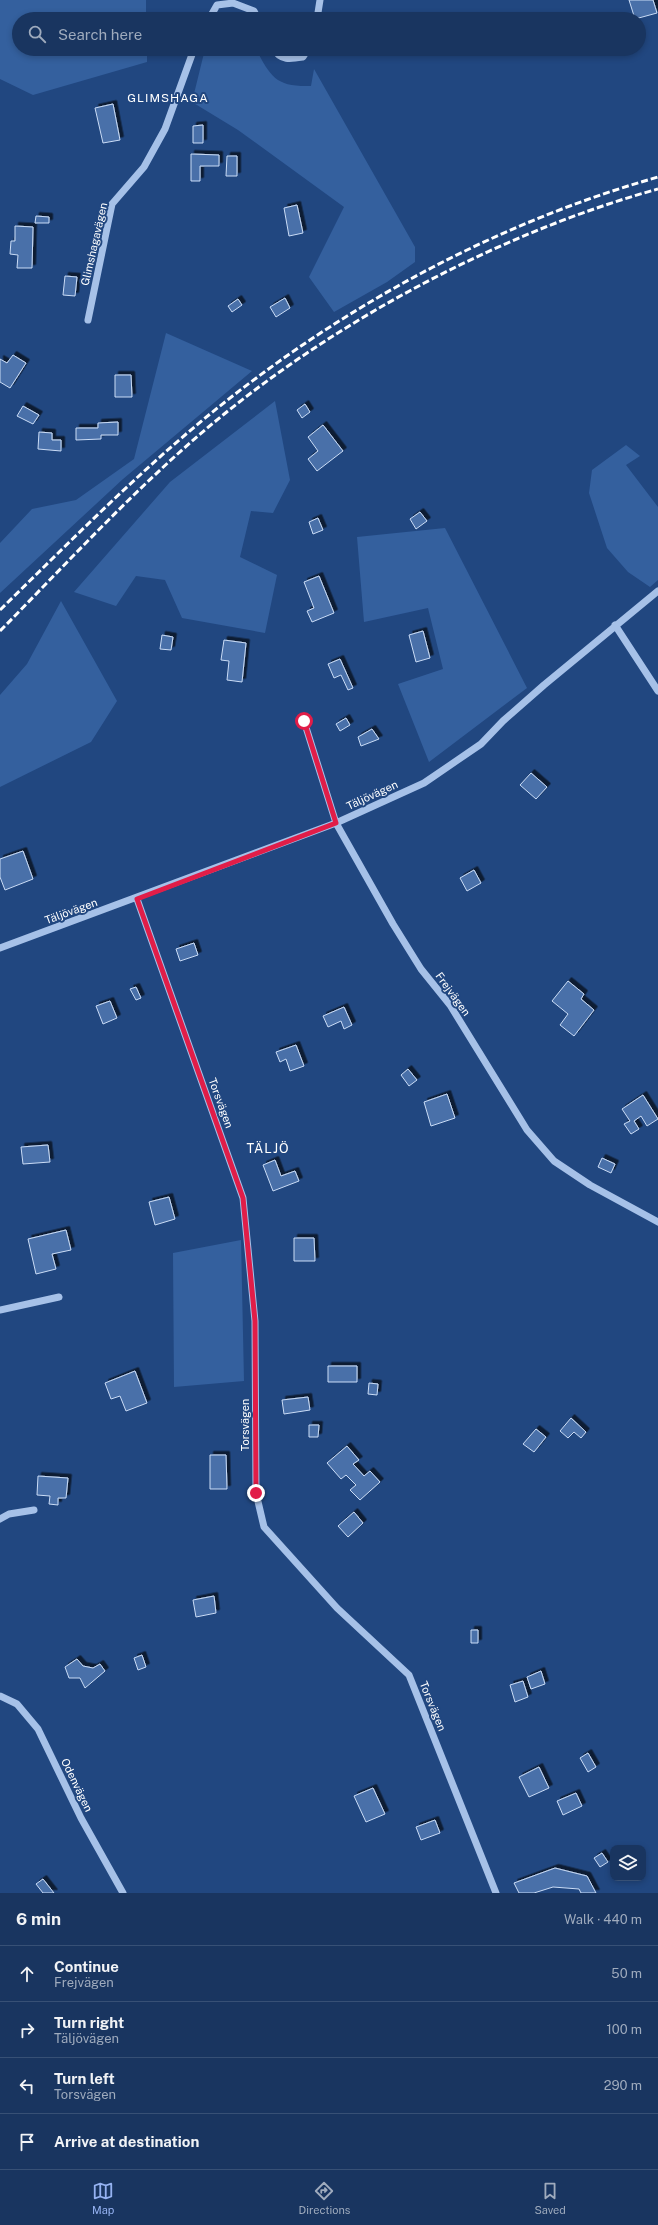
<!DOCTYPE html>
<meta charset="utf-8">
<style>
body{margin:0;font-family:"Public Sans",sans-serif;background:#264069;color:#f1f3f6}
.controls{position:absolute;right:12px;bottom:12px;display:grid;overflow:hidden;border-radius:8px;box-shadow:0 2px 6px #0003}
.controls button{width:36px;height:36px;display:grid;place-items:center;padding:0;border:0;border-bottom:1px solid #375075;background:#193560;color:#f1f3f6;font:20px sans-serif}
.stop{position:absolute;width:12px;height:12px;margin:-9px;border:3px solid #e11d48;border-radius:50%;background:#fff}
.stop.end{background:#e11d48;border-color:#fff;box-shadow:0 1px 4px #0008}
.list{margin:0;padding:0;list-style:none}
h2{display:flex;justify-content:space-between;align-items:center;height:52px;margin:0;padding:0 16px;font-size:17px}
h2 small{font-size:13px;font-weight:400;color:#9fabbd}
.list li{display:grid;grid-template-columns:26px 1fr auto;gap:12px;align-items:center;box-sizing:border-box;height:56px;padding:0 16px;border-top:1px solid #375075}
.list b{display:block;font-size:15px;white-space:nowrap}
.list p{margin:0;font-size:13px;white-space:nowrap;color:#9fabbd}
.list em{font-size:13px;font-style:normal;color:#9fabbd}
.icon{flex:none;width:22px;height:22px;fill:none;stroke:currentColor;stroke-width:2;stroke-linecap:round;stroke-linejoin:round}
.map{position:relative;flex:none;width:658px;height:1893px;overflow:hidden}
.search{position:absolute;background:#193560;box-shadow:0 2px 6px #0003;left:12px;right:12px;top:12px;height:44px;display:flex;align-items:center;gap:10px;box-sizing:border-box;padding:0 14px;border-radius:22px;color:#9fabbd;font-size:15px}
.sheet{height:276px;background:#193560}
nav{display:flex;justify-content:space-around;align-items:center;box-sizing:border-box;height:56px;border-top:1px solid #375075;background:#193560;font-size:11px;color:#9fabbd}
nav a{display:grid;justify-items:center;gap:2px}
nav .on{color:#95b2f1}
.map>svg:first-child{display:block}
.green{fill:#34609e}
.building{fill:#4970a9;stroke:#cadcf6;filter:url(#shadow)}
.lines{fill:none;stroke-linecap:round;stroke-linejoin:round}
.minor{stroke:#a6c1e8;stroke-width:7}
.rail{stroke:#fff;stroke-width:3;stroke-dasharray:7 3;stroke-linecap:butt}
.route{stroke:#e11d48;stroke-width:5}
.labels{text-anchor:middle;stroke-width:4;stroke-linejoin:round;paint-order:stroke}
.street-label{font-size:11px;fill:#fff;stroke:#214780}
.neighbourhood-label{font-size:12px;letter-spacing:1px;fill:#fff;stroke:#214780}
.quarter-label{font-size:13px;letter-spacing:1px;fill:#fff;stroke:#214780}
</style>
<div class="map">
<svg width="658" height="1893" viewBox="0 0 658 1893">
<defs>
<filter id="shadow"><feDropShadow dx="3.5" dy="-3.5" stdDeviation="0" flood-color="#0009"/></filter>
</defs>
<rect width="100%" height="100%" fill="#214780"/>
<path class="green" d="M0 0H146V19H19V49H147V62L33 95 0 79Z
M205 49H256C271 78 277 87 311 86L314 69 415 247V262L387 282 334 312 309 277 344 207 238 130 192 102Z
M166 333 252 371 123 479 0 593V543L32 509 76 500 134 459Z
M275 401 290 480 273 513 251 511 240 557 277 575 265 633 182 618 165 580 136 576 116 606 74 592 170 482Z
M626 445 640 456 626 465 658 507V580L650 587 628 572 607 548 589 493 592 470Z
M445 528 527 688 429 762 398 684 443 669 428 608 364 622 357 537Z
M61 601 117 701 91 742 0 787V695L27 664Z
M241 1240 244 1381 174 1387 173 1253Z"/>
<path class="building" d="M629 0H653L657 13 635 19Z
M113 104 120 140 103 143 95 108Z
M203 125V143H193V126Z
M191 154 219 155V166H200V181H191Z
M227 156H237V176H226Z
M297 205 303 233 289 236 284 208Z
M36 216 49 217V223H35Z
M15 226 33 227 32 268H17L18 255 10 254 11 241H15Z
M65 276 77 277 75 296 63 295Z
M285 298 290 308 276 317 270 307Z
M238 299 242 305 232 312 228 306Z
M13 355 26 363 10 388 0 382V359L7 363Z
M115 375H131L132 397H115Z
M305 404 310 412 302 418 297 410Z
M23 406 39 415 33 424 17 416Z
M118 422V435H101V439L76 440V428H98V423Z
M323 425 343 451 317 471 308 459 318 451 308 437Z
M39 432 52 433V440H61V451L38 449Z
M420 512 427 521 416 529 410 519Z
M318 518 323 530 313 534 309 522Z
M319 576 334 613 312 622 307 611 314 608 304 582Z
M423 631 430 658 416 662 409 635Z
M162 635 173 637 171 650 160 649Z
M224 640 246 643 242 682 227 680 229 661 221 660Z
M340 659 353 688 348 690 341 675 334 678 328 664Z
M346 718 350 725 340 731 336 724Z
M372 729 379 739 361 746 358 737Z
M531 773 547 787 536 799 520 785Z
M23 851 33 879 5 890 0 877V859Z
M474 870 481 883 467 891 460 878Z
M194 943 198 955 180 961 176 949Z
M568 981 584 994 581 999 594 1010 574 1036 560 1025 568 1014 552 1001Z
M136 987 141 998 136 1000 130 989Z
M110 1001 117 1018 103 1024 96 1006Z
M344 1007 352 1025 344 1029 341 1021 328 1027 323 1016Z
M296 1045 304 1066 290 1071 286 1059 280 1062 276 1052Z
M408 1069 417 1080 409 1086 401 1075Z
M447 1094 455 1118 431 1126 424 1102Z
M643 1095 658 1119 647 1126 641 1116 634 1121 639 1129 631 1134 624 1124 630 1121 622 1109Z
M48 1145 50 1162 23 1164 21 1147Z
M602 1158 615 1164 611 1173 598 1167Z
M275 1160 281 1176 295 1171 299 1181 273 1191 263 1165Z
M169 1197 175 1219 155 1225 149 1202Z
M66 1230 71 1250 52 1254 56 1269 36 1274 28 1239Z
M294 1238H314L315 1261H294Z
M328 1366H357V1382H328Z
M135 1371 147 1403 126 1411 120 1396 111 1399 105 1383Z
M369 1383 378 1384 377 1395 368 1394Z
M308 1397 310 1410 284 1414 282 1400Z
M571 1418 586 1432 581 1438 574 1432 568 1438 560 1431Z
M309 1425H319L318 1437H309Z
M536 1429 546 1437 534 1452 523 1444Z
M347 1446 359 1460 353 1464 364 1476 370 1471 380 1482 360 1500 350 1490 356 1485 346 1475 341 1479 327 1463Z
M210 1455H226L227 1489H210Z
M38 1476 68 1478 66 1498H58V1505L49 1504 50 1496 37 1495Z
M354 1512 363 1523 348 1537 338 1526Z
M214 1596 216 1613 196 1617 193 1600Z
M471 1630H478V1643H471Z
M142 1655 146 1667 138 1670 134 1658Z
M77 1659 83 1666 93 1668 100 1664 105 1671 85 1688 80 1678H69L65 1667Z
M541 1671 545 1684 531 1689 527 1677Z
M523 1681 528 1697 515 1702 510 1685Z
M588 1753 596 1767 588 1772 580 1758Z
M539 1767 549 1788 529 1797 519 1777Z
M373 1788 385 1814 366 1822 354 1796Z
M576 1793 582 1806 563 1815 557 1801Z
M435 1820 440 1833 421 1840 416 1827Z
M602 1853 608 1862 600 1867 594 1858Z
M555 1868 587 1876 596 1893H581L579 1889 553 1887 534 1893H519L514 1883Z
M43 1879 54 1893H43L36 1884Z"/>
<g class="lines">
<path class="minor" d="M209 19 217 5 233 3 254 11 258 19
M317 19 320 0
M274 49C280 61 291 59 303 57L308 49
M88 320 112 204 144 167 165 129 194 49
M615 625 658 691
M304 721 336 823 393 924 421 969 450 1005 527 1130 554 1161 590 1185 658 1222
M137 899 243 1198 255 1321 256 1493 264 1527 337 1608 409 1675 496 1893
M0 948 336 823 424 783 481 744 503 721 544 685 658 591
M0 1310 59 1297
M0 1519 9 1514 34 1510
M0 1696 17 1704 38 1729 81 1818 123 1893"/>
<path class="rail" d="M0 610C82 530 163 447 255 379 375 289 514 218 658 177
M0 631C73 557 143 480 223 415 346 315 506 231 658 189"/>
</g>
<g class="lines">
<path class="route" d="M256 1493 255 1321 243 1198 137 899 336 823 304 721"/>
</g>
<g class="labels">
<g class="street-label">
<text transform="translate(94 244) rotate(-77)" y="4">Glimshagavägen</text>
<text transform="translate(372 795) rotate(-25)" y="4">Täljövägen</text>
<text transform="translate(71 911) rotate(-20)" y="4">Täljövägen</text>
<text transform="translate(453 994) rotate(54)" y="4">Frejvägen</text>
<text transform="translate(221 1103) rotate(70)" y="4">Torsvägen</text>
<text transform="translate(245 1425) rotate(-90)" y="4">Torsvägen</text>
<text transform="translate(433 1706) rotate(68)" y="4">Torsvägen</text>
<text transform="translate(77 1785) rotate(64)" y="4">Odenvägen</text>
</g>
<g class="neighbourhood-label">
<text x="168" y="102">GLIMSHAGA</text>
</g>
<g class="quarter-label">
<text x="268" y="1153">TÄLJÖ</text>
</g>
</g>
</svg>
<div class="controls">
<button><svg class="icon" aria-label="layers" viewBox="0 0 24 24"><path d="M12 4l9 5-9 5-9-5zM3 14l9 5 9-5"/></svg></button>
</div>
<div class="stop" style="left:304px;top:721px"></div>
<div class="stop end" style="left:256px;top:1493px"></div>
<div class="search"><svg class="icon" aria-label="search" viewBox="0 0 24 24"><circle cx="10" cy="10" r="6"/><path d="M15 15l6 6"/></svg>Search here</div>
</div>
<section class="sheet">
<h2>6 min<small>Walk · 440 m</small></h2>
<ul class="list">
<li><svg class="icon" aria-label="ahead" viewBox="0 0 24 24"><path d="M12 20V5M6 11l6-6 6 6"/></svg><div><b>Continue</b><p>Frejvägen</p></div><em>50 m</em></li>
<li><svg class="icon" aria-label="right" viewBox="0 0 24 24"><path d="M7 20v-9h11M14 6l5 5-5 5"/></svg><div><b>Turn right</b><p>Täljövägen</p></div><em>100 m</em></li>
<li><svg class="icon" aria-label="left" viewBox="0 0 24 24"><path d="M17 20v-9H6M10 6l-5 5 5 5"/></svg><div><b>Turn left</b><p>Torsvägen</p></div><em>290 m</em></li>
<li><svg class="icon" aria-label="arrive" viewBox="0 0 24 24"><path d="M6 21V4h12l-3 4 3 4H6"/></svg><div><b>Arrive at destination</b></div></li>
</ul>
</section>
<nav>
<a class="on"><svg class="icon" aria-label="map" viewBox="0 0 24 24"><path d="M3 6l6-2 6 2 6-2v14l-6 2-6-2-6 2zM9 4v14M15 6v14"/></svg>Map</a>
<a><svg class="icon" aria-label="directions" viewBox="0 0 24 24"><path d="M12 3l9 9-9 9-9-9zM9 14v-3h6M13 9l2 2-2 2"/></svg>Directions</a>
<a><svg class="icon" aria-label="saved" viewBox="0 0 24 24"><path d="M7 4h10v16l-5-4-5 4z"/></svg>Saved</a>
</nav>
